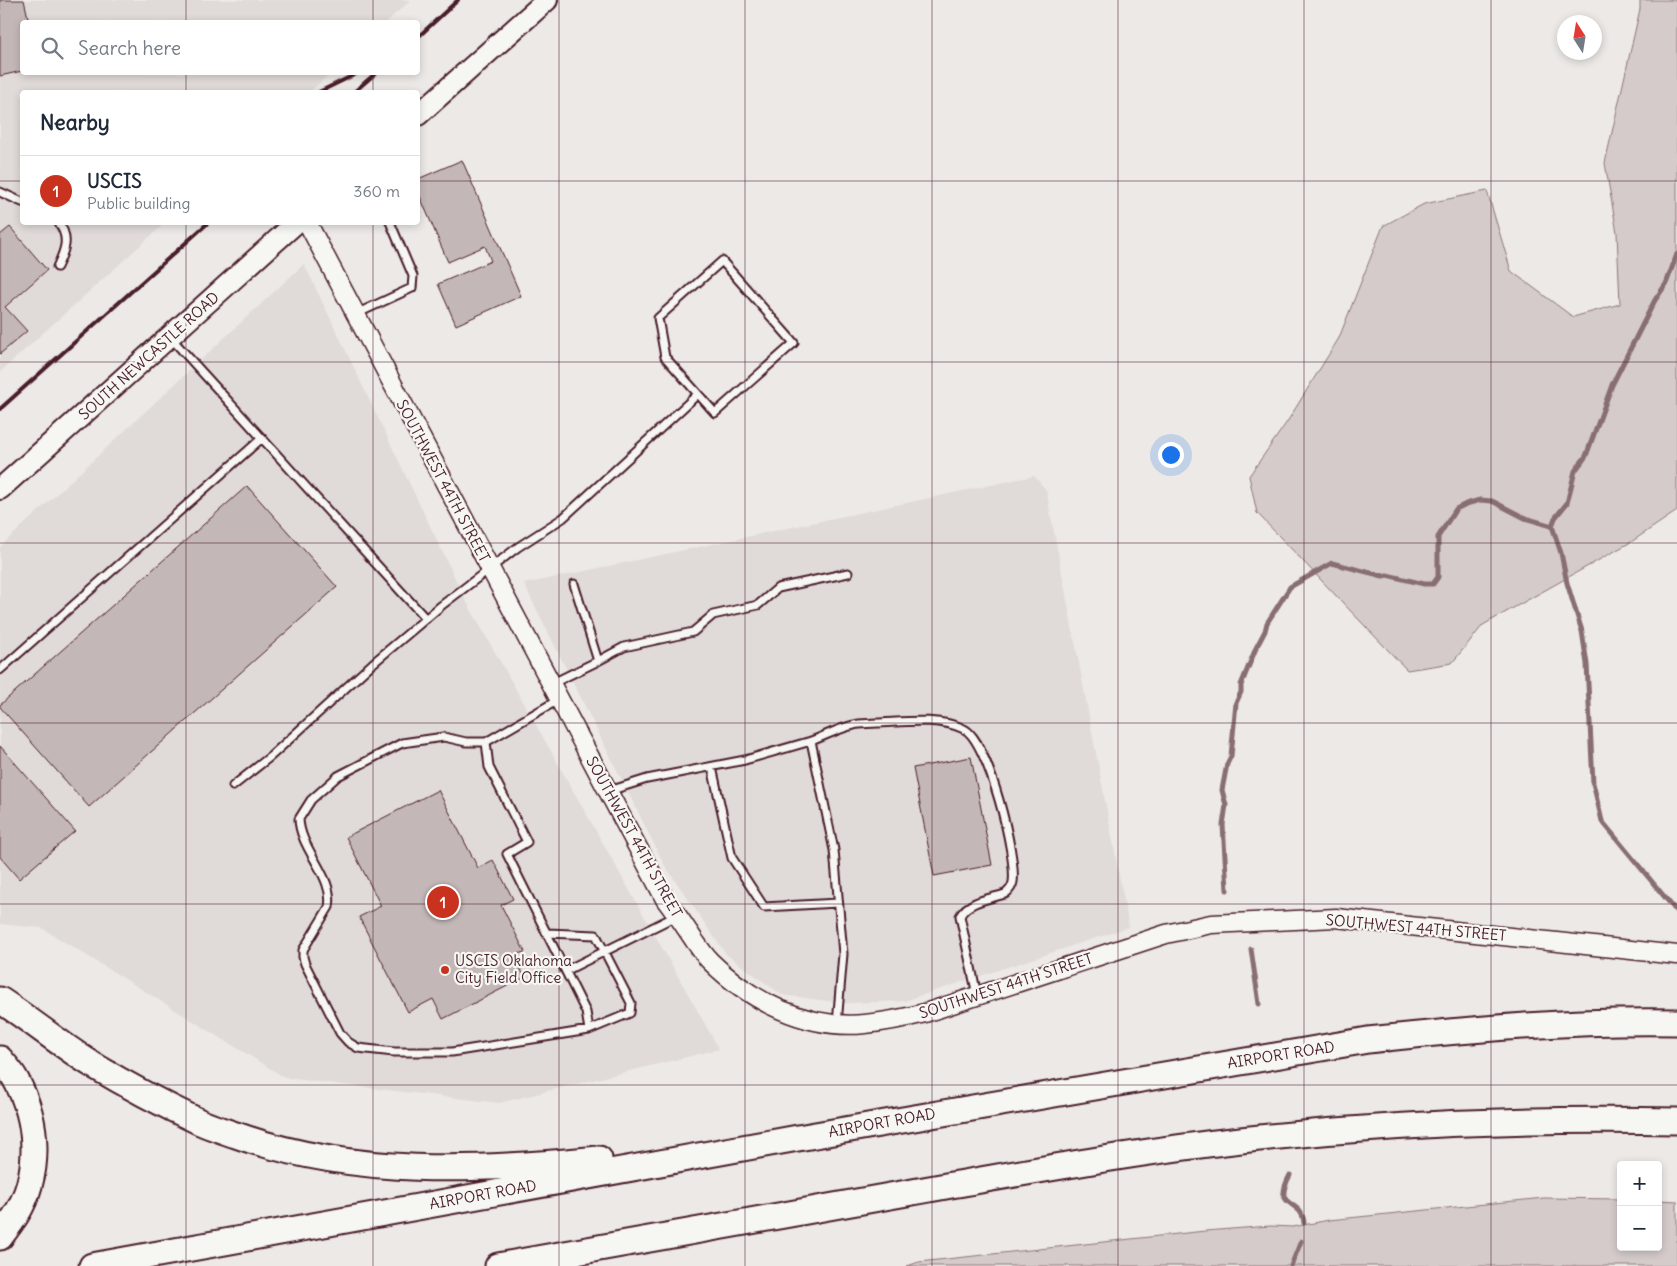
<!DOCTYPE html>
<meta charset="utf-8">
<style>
body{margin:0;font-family:Delius,sans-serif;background:#f6f6f7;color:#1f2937}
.controls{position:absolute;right:15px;bottom:15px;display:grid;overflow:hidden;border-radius:5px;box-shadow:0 2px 8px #0003}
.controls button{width:45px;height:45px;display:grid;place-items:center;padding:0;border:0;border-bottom:1px solid #e0e1e3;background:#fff;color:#1f2937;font:25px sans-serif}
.compass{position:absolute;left:1557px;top:15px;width:45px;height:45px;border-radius:50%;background:#fff;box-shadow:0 2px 8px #0003;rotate:348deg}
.you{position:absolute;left:1170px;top:454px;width:18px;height:18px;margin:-12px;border:4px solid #fff;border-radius:50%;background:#1a73e8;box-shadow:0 0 0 8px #1a73e833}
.badge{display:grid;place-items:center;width:32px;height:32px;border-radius:50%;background:#c8321e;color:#fff;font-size:16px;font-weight:700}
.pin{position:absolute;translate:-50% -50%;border:2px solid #fff;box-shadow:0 1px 5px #0006}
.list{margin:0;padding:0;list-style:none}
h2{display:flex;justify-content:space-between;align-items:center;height:65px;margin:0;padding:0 20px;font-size:21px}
h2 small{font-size:16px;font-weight:400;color:#747a83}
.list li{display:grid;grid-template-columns:32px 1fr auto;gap:15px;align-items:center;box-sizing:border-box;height:70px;padding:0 20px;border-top:1px solid #e0e1e3}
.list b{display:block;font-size:19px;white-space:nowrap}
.list p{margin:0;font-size:16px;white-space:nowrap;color:#747a83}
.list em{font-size:16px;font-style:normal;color:#747a83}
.icon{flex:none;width:28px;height:28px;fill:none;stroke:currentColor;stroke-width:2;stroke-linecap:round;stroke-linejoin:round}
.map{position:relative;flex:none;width:1677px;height:1266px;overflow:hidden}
.search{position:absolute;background:#fff;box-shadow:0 2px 8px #0003;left:20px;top:20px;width:400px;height:55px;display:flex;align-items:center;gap:12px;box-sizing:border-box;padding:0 18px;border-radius:5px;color:#747a83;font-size:19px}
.panel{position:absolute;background:#fff;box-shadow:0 2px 8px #0003;left:20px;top:90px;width:400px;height:135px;border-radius:5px}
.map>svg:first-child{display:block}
.built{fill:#e0dad8}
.green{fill:#d4cbca;stroke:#8f757a}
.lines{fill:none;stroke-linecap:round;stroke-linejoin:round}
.stream{stroke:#886e73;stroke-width:5}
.building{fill:#c4b7b7;stroke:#4a1f2b}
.service-casing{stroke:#4a1f2b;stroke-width:11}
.tertiary-casing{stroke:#4a1f2b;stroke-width:21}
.secondary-casing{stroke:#4a1f2b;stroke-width:24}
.motorway-casing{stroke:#4a1f2b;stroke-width:29}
.service{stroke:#f6f6f2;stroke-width:7}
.tertiary{stroke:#f6f6f2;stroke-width:18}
.secondary{stroke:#f6f6f2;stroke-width:20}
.motorway{stroke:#f6f6f2;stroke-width:25}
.rail{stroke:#4a1f2b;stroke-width:4}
.grid{fill:none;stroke:#4a1f2b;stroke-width:1;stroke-opacity:0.55}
.poi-dot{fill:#c8321e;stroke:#f6f6f2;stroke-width:2}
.labels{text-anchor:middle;stroke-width:4.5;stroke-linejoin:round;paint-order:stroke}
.street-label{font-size:15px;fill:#4a1f2b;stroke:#f6f6f2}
.poi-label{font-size:15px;fill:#4a1f2b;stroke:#f6f6f2;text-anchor:start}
</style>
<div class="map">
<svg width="1677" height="1266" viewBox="0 0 1677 1266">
<rect width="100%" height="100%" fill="#ece9e6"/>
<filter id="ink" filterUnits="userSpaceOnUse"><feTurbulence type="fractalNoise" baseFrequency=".02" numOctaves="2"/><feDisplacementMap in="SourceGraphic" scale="10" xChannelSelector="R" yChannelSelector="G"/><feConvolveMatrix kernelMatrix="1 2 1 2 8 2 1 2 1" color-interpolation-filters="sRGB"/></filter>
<g filter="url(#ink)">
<path class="built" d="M0 0H411L386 22H22V72L331 73 309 92H22V222L165 223 0 372Z
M304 264 466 601 719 1049 499 1103 286 1078 42 928 0 924V547Z
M1034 476 1046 490 1129 927 904 1001 844 1003 782 995 726 954 664 864 524 584Z"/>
<path class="green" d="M1640 0H1677V511L1631 542 1483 625 1452 663 1407 670 1257 513 1249 476 1287 422 1339 338 1383 226 1424 204 1487 191 1511 271 1573 317 1620 304 1617 233 1605 163 1640 9Z
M1544 1198 1621 1199V1247H1658V1200L1677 1201V1266H907L919 1262 1205 1231 1270 1226 1293 1227 1329 1220Z"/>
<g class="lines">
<path class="stream" d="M1677 254 1666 284 1655 300 1612 385 1586 456 1575 471 1567 503 1555 518 1552 526 1561 553 1567 583 1582 631 1587 664 1593 783 1602 821 1677 912
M1227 890 1223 825 1226 805 1222 790 1227 764 1231 756 1236 703 1241 692V685L1256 648 1265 631 1267 623 1290 587 1332 563 1383 576 1387 575 1424 584H1433L1438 577V537L1456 509 1466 504 1480 500 1492 501 1525 518 1552 526
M1251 949 1259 1004
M1290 1175C1271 1211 1302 1197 1304 1223
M1291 1266 1301 1241"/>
</g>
<path class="building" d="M0 0H24L29 22H22V71L0 76Z
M462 160 521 296 456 325 438 284 491 261 485 246 448 262 418 192V179Z
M10 227 47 270 5 307 27 331 0 354V235Z
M247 486 337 587 89 807 0 707V705Z
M0 746 75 831 19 879 0 857Z
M971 757 992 865 934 876 913 768Z
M438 790 478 868 493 860 513 899 501 905 525 952 513 955 525 977 443 1019 433 999 408 1012 359 917 381 906 346 837Z"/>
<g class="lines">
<defs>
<path id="service" d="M0 192 22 202
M722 261 794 343 715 413 665 357 658 318Z
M57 267C64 252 71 238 58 222
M356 314 412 288 413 276 390 222
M171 338 426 619
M598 661 624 647 693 632 713 615 758 605 778 588 848 573
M0 670 261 439
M551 684 598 661 574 584
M811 741C825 736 839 728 854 725 861 723 869 724 877 723 904 722 938 717 964 729 988 740 1017 856 1013 882 1012 888 1009 891 1005 894 989 899 968 901 960 916L977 995
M486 742 489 767 527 842 507 854 586 1012 589 1030
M712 767 732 858 764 907 838 903
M233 786 271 756 372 664 442 605 518 547 563 518 698 394
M609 791 647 779 745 760 811 741 834 850 843 954 837 1024
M547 933 596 935 631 1003 630 1013 589 1030 452 1052H394L358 1048 348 1042 340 1033 305 964 303 957V950L329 907C335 877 300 850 299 819L311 800 338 776 402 743 444 737 466 742H486L558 700
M567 970 676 916"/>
<path id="tertiary" d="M307 222 665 899C675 912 685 926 694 940 699 947 704 955 710 961 750 1001 807 1030 865 1024 885 1022 905 1018 925 1013L1166 934 1211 924 1336 918 1677 955"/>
<path id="secondary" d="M418 115 547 0
M0 489 297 222"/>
<path id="motorway" d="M0 1000C32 1021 61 1045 93 1065 128 1086 164 1105 200 1122 211 1127 224 1131 236 1135 353 1177 478 1171 599 1159
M0 1059C5 1065 12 1072 16 1080 39 1122 41 1174 16 1215 11 1223 5 1230 0 1237
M92 1266 798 1138 1368 1040C1471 1029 1574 1020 1677 1022
M498 1266C647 1239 796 1212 946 1186 1044 1169 1142 1151 1241 1140 1386 1124 1531 1118 1677 1121"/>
</defs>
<use href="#service" class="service-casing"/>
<use href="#tertiary" class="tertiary-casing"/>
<use href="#secondary" class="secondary-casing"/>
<use href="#motorway" class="motorway-casing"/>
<use href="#service" class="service"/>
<use href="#tertiary" class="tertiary"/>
<use href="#secondary" class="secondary"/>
<use href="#motorway" class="motorway"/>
<path class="rail" d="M418 37 458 0
M319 92 360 72
M354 92 377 72
M0 409 209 222"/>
</g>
</g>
<path class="grid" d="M186 0V22M373 0V22M559 0V1266M745 0V1266M932 0V1266M1118 0V1266M1304 0V1266M1491 0V1266M186 72V92M373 72V92M0 181H22M418 181H1677M186 222V1266M373 222V1266M0 362H1677M0 543H1677M0 723H1677M0 904H1677M0 1085H1677"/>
<circle class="poi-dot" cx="445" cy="970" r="5"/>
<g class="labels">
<g class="street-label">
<text transform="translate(149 356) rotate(-42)" y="5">SOUTH NEWCASTLE ROAD</text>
<text transform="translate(443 481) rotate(62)" y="5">SOUTHWEST 44TH STREET</text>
<text transform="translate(634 837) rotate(61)" y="5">SOUTHWEST 44TH STREET</text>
<text transform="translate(1416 928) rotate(5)" y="5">SOUTHWEST 44TH STREET</text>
<text transform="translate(1006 986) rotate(-18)" y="5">SOUTHWEST 44TH STREET</text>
<text transform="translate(1281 1055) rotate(-9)" y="5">AIRPORT ROAD</text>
<text transform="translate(882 1123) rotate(-10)" y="5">AIRPORT ROAD</text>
<text transform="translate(483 1195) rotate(-10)" y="5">AIRPORT ROAD</text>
</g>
<g class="poi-label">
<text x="455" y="966">USCIS Oklahoma<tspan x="455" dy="17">City Field Office</tspan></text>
</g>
</g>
</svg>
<div class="controls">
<button>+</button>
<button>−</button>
</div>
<svg class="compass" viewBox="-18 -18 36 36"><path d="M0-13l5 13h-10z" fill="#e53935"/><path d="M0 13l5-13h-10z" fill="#747a83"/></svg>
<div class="you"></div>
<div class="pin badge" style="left:443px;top:902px">1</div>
<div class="search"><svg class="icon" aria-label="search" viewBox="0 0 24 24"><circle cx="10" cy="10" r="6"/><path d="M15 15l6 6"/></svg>Search here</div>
<section class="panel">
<h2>Nearby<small></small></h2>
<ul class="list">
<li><span class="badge">1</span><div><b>USCIS</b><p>Public building</p></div><em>360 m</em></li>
</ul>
</section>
</div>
